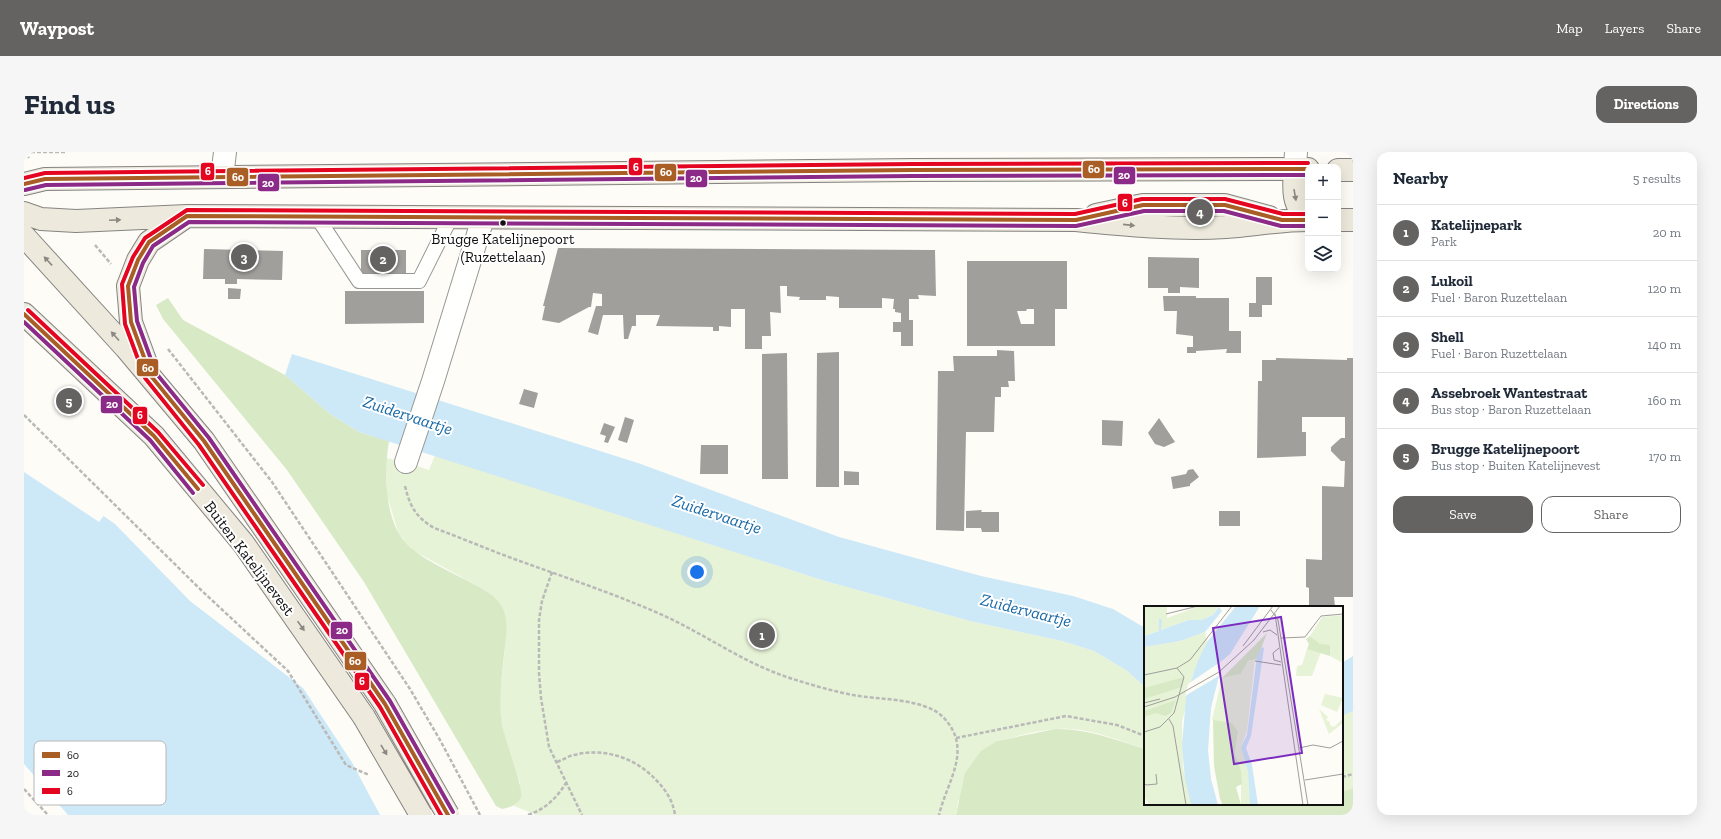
<!DOCTYPE html>
<meta charset="utf-8">
<style>
body{margin:0;font-family:"Zilla Slab",serif;background:#f6f6f7;color:#1f2937}
.controls{position:absolute;right:12px;top:12px;display:grid;overflow:hidden;border-radius:8px;box-shadow:0 4px 16px #0002}
.controls button{width:36px;height:36px;display:grid;place-items:center;padding:0;border:0;border-bottom:1px solid #e0e1e3;background:#fff;color:#1f2937;font:20px sans-serif}
.you{position:absolute;left:673px;top:420px;width:14px;height:14px;margin:-10px;border:3px solid #fff;border-radius:50%;background:#1a73e8;box-shadow:0 0 0 6px #1a73e833}
.badge{display:grid;place-items:center;width:26px;height:26px;border-radius:50%;background:#646362;color:#fff;font-size:13px;font-weight:700}
.pin{position:absolute;translate:-50% -50%;border:2px solid #fff;box-shadow:0 1px 4px #0006}
.list{margin:0;padding:0;list-style:none}
h2{display:flex;justify-content:space-between;align-items:center;height:52px;margin:0;padding:0 16px;font-size:17px}
h2 small{font-size:13px;font-weight:400;color:#747a83}
.list li{display:grid;grid-template-columns:26px 1fr auto;gap:12px;align-items:center;box-sizing:border-box;height:56px;padding:0 16px;border-top:1px solid #e0e1e3}
.list b{display:block;font-size:15px;white-space:nowrap}
.list p{margin:0;font-size:13px;white-space:nowrap;color:#747a83}
.list em{font-size:13px;font-style:normal;color:#747a83}
.actions{display:flex;gap:8px;padding:12px 16px}
.actions a{flex:1;padding:9px 0;border:1px solid #646362;border-radius:12px;text-align:center;font-size:14px;color:#646362}
.actions .main{background:#646362;color:#fff}
.icon{flex:none;width:22px;height:22px;fill:none;stroke:currentColor;stroke-width:2;stroke-linecap:round;stroke-linejoin:round}
.map{position:relative;flex:none;width:1329px;height:663px;overflow:hidden;border-radius:12px}
header{display:flex;align-items:center;gap:24px;box-sizing:border-box;height:56px;padding:0 20px;background:#646362;color:#fff}
header strong{font-size:19px}
nav{display:flex;gap:22px;margin-inline-start:auto;font-size:14px}
.intro{display:flex;align-items:center;justify-content:space-between;box-sizing:border-box;height:96px;padding:0 24px}
h1{margin:0;font-size:28px}
.button{padding:10px 18px;border-radius:12px;background:#646362;color:#fff;font-size:14px;font-weight:700}
main{display:flex;gap:24px;padding:0 24px}
aside{flex:1;background:#fff;border-radius:12px;box-shadow:0 4px 16px #0002}
.map>svg:first-child{display:block}
.green{fill:#e7f3d7}
.forest{fill:#d8eac5}
.water{fill:#cde8f7}
.pier{fill:#fdfcf7}
.building{fill:#a19f9c;fill-rule:evenodd}
.lines{fill:none;stroke-linecap:round;stroke-linejoin:round}
.service-casing{stroke:#979795;stroke-width:16}
.minor-casing{stroke:#979795;stroke-width:24}
.primary-casing{stroke:#858482;stroke-width:24}
.path{stroke:#b9b9b8;stroke-width:2.5;stroke-dasharray:4 2;stroke-linecap:butt}
.service{stroke:#fffffe;stroke-width:14}
.minor{stroke:#fffffe;stroke-width:22}
.primary{stroke:#ede9dc;stroke-width:22}
.primary-bridge-casing{stroke:#858482;stroke-width:24;stroke-linecap:butt}
.primary-bridge{stroke:#ede9dc;stroke-width:22}
.bus-1-casing{stroke:#fff;stroke-width:7}
.bus-2-casing{stroke:#fff;stroke-width:7}
.bus-3-casing{stroke:#fff;stroke-width:7}
.bus-1{stroke:#a85e24;stroke-width:4}
.bus-2{stroke:#8c2b87;stroke-width:4}
.bus-3{stroke:#e40521;stroke-width:4}
.oneway{fill:#8a8881}
.bus-dot{fill:#111;stroke:#fff;stroke-width:1.5}
.labels{text-anchor:middle;stroke-width:4;stroke-linejoin:round;paint-order:stroke}
.bus-label{font-size:15px;fill:#111;stroke:#fff}
.street-label{font-size:16px;fill:#111;stroke:#fff}
.water-label{font-size:17px;font-style:italic;fill:#1768a6;stroke:#fff}
.inset-road{fill:none;stroke:#9f9e9b;stroke-width:1}
.view{fill:#7b2cbf;fill-opacity:0.15;stroke:#7b2cbf;stroke-width:2}
.inset-edge{fill:none;stroke:#111;stroke-width:2}
.key{fill:#fff;stroke:#b8b8b8;stroke-width:1}
.key-label{font-size:11px;fill:#111}
.line-badge{stroke:#fff;stroke-width:1.5}
.badge-label{font-size:11px;text-anchor:middle;font-weight:bold;fill:#fff}
</style>
<header>
<strong>Waypost</strong>
<nav><a>Map</a><a>Layers</a><a>Share</a></nav>
</header>
<div class="intro"><h1>Find us</h1><a class="button">Directions</a></div>
<main>
<div class="map">
<svg width="1329" height="663" viewBox="0 0 1329 663">
<rect width="100%" height="100%" fill="#fdfcf7"/>
<path class="green" d="M411 303 801 429 946 469 1038 489 1070 499 1102 518 1121 535V597C1097 589 1071 578 1046 577 1022 575 996 584 973 589L934 650 932 663H513L490 654 496 648V631L480 582 476 563V542L482 486V470L461 438 392 400 382 391 374 380 363 343 362 306 382 310 405 318Z
M1329 559V636L1318 640V564Z"/>
<path class="forest" d="M144 146 159 168 261 223 305 261 335 280 365 289C360 319 360 368 382 391 397 407 425 419 444 429 457 436 473 443 479 457 485 470 482 488 480 502 478 525 474 549 478 572 480 586 500 636 497 645 495 653 486 655 478 657L472 654 340 430 263 318 139 167 132 153Z
M1031 577C1062 576 1092 588 1121 597V652H1318V640L1329 636V663H932L941 621 957 599 973 589Z"/>
<path class="water" d="M268 202 614 311 815 385 957 424 1049 444 1089 457 1121 476V535L1102 518 1070 499 1038 489 946 469 801 429 335 280 305 261 261 223Z
M0 308 91 372 166 449 279 536 327 609 452 663H44L0 612Z
M1329 504V559L1318 564V511Z"/>
<path class="pier" d="M0 306 81 362 75 370 0 320Z
M316 588 328 607 445 657 454 663H356Z"/>
<path class="building" d="M534 96 911 98 912 144 894 143 895 147H885V168H889V194H877V180H869V170H877V161L871 160V157H869L870 147 858 146V156H815V145L802 144V148H775L776 145 763 144V134H756L757 161 746 160 747 184H738V197H721V157H707V175L695 174V179H689V175L632 174 636 163H612V174H608L604 187H600L599 163H579L574 183 564 180 572 154H578V142L569 141 567 155H565L535 171 518 168 521 154H519Z
M180 97 259 99 258 128 213 127V132H201V127H179Z
M337 98H382V126H337Z
M1124 105 1175 106V136L1156 135V141H1144V136H1124Z
M943 109H1043V157H1031V194H943ZM1003 157H1010V172H997L993 159H1002Z
M1232 125H1248V153H1238V165H1225V151H1232Z
M204 136 217 137 216 147H204Z
M321 139H400V171L321 172Z
M1139 144H1172V146H1205V179H1217V201H1202L1203 197 1172 199V201H1163V195H1169V184L1152 182 1153 159H1140Z
M973 198 990 199 991 229H984L985 235H977V245H971L970 280H942L940 379 912 378 914 219H930L929 204H973Z
M815 200V335H792L793 201Z
M763 201 764 327H738V202Z
M1252 206 1323 208V206H1329V445H1310L1311 455H1285V436L1282 435V407L1298 408V334L1320 335 1321 309H1317L1307 299V295L1317 286H1321V265H1278V280H1282V304L1233 306 1234 229H1238V208H1252Z
M500 237 514 241 510 256 495 252Z
M601 265 610 268 603 291 594 288Z
M1135 266 1151 290 1140 295 1131 292 1124 281Z
M1078 268 1099 269 1098 294 1078 293Z
M580 271 591 275 584 291 580 290 582 284 576 282Z
M677 293H704V322H676Z
M1169 317 1175 325 1166 332V334L1149 337 1147 325 1162 322 1164 318Z
M820 319 835 320V333H820Z
M958 358 957 360H975V380H958L957 376H942V359Z
M1195 359H1216V374H1195Z"/>
<g class="lines">
<defs>
<path id="service" d="M293 65 335 129H395L427 65"/>
<path id="minor" d="M1271 17 1272 0
M198 25 201 0
M382 310 409 229 459 66"/>
<path id="primary" d="M1271 17C1270 33 1267 55 1284 63
M1314 18H1329
M0 32 21 27 889 18 1284 17
M0 61 17 67 52 69 163 64 1052 68C1101 73 1153 78 1202 75 1229 73 1256 68 1284 68
M1072 63 1119 53H1201L1245 65
M1314 68H1329
M0 84 102 196 180 289 361 552
M0 162 130 284 219 391 340 565
M122 211 107 170 104 134 114 108 125 90 163 64"/>
</defs>
<use href="#service" class="service-casing"/>
<use href="#minor" class="minor-casing"/>
<use href="#primary" class="primary-casing"/>
<path class="path" d="M1 0 5 6
M1 0H42
M71 93 87 112
M144 197 248 330 386 537 416 588 456 663
M0 263 177 438 264 519 322 613 345 623
M381 334C386 355 392 365 410 376 438 386 465 398 493 408 540 425 588 441 634 461 680 481 720 512 769 527 788 533 808 539 829 543 855 548 900 546 919 565 950 597 923 629 915 663
M528 420 518 449 515 468V521L517 546 525 595 558 663
M932 586 1042 564 1093 573 1121 584
M533 610C539 608 544 604 550 603 580 595 612 606 632 628 642 638 649 649 651 663
M1318 625 1329 622
M0 637 24 663
M504 663C521 657 532 647 542 631"/>
<use href="#service" class="service"/>
<use href="#minor" class="minor"/>
<use href="#primary" class="primary"/>
<defs>
<path id="primary-bridge" d="M361 552 424 663
M340 565 397 663"/>
</defs>
<use href="#primary-bridge" class="primary-bridge-casing"/>
<use href="#primary-bridge" class="primary-bridge"/>
<defs>
<path id="bus-1" d="M0 32 21 27 889 18 1284 17
M163 64 1052 68 1119 53H1201L1258 68H1284
M163 64 125 90 114 108 104 134 107 170 127 224 180 289 361 552 424 663
M0 162 130 284 174 337"/>
<path id="bus-2" d="M1 38 22 33 889 24 1284 23
M0 170 126 288 169 341
M429 660 366 549 185 286 132 221 113 169 110 135 119 111 129 94 165 70 1052 74 1120 59H1200L1257 74H1284"/>
<path id="bus-3" d="M0 26 21 21 889 12 1284 11
M4 158 134 280 179 333
M417 663 356 555 175 293 121 226 101 172 98 132 109 105 121 86 163 58 1051 62 1118 47H1201L1259 62H1284"/>
</defs>
<use href="#bus-1" class="bus-1-casing"/>
<use href="#bus-2" class="bus-2-casing"/>
<use href="#bus-3" class="bus-3-casing"/>
<use href="#bus-1" class="bus-1"/>
<use href="#bus-2" class="bus-2"/>
<use href="#bus-3" class="bus-3"/>
</g>
<defs><path id="oneway-solid" d="M-6-.8H1V-3.2L6.5 0L1 3.2V.8H-6Z"/></defs>
<g class="oneway">
<use href="#oneway-solid" transform="translate(1271 43) rotate(80)"/>
<use href="#oneway-solid" transform="translate(91 68) rotate(-3)"/>
<use href="#oneway-solid" transform="translate(1105 73) rotate(6)"/>
<use href="#oneway-solid" transform="translate(24 109) rotate(-133)"/>
<use href="#oneway-solid" transform="translate(91 184) rotate(-132)"/>
<use href="#oneway-solid" transform="translate(277 474) rotate(55)"/>
<use href="#oneway-solid" transform="translate(360 598) rotate(59)"/>
</g>
<circle class="bus-dot" cx="479" cy="71" r="3.5"/>
<g class="labels">
<g class="bus-label">
<text x="479" y="92">Brugge Katelijnepoort<tspan x="479" dy="18">(Ruzettelaan)</tspan></text>
</g>
<g class="street-label">
<text transform="translate(226 406) rotate(53)" y="6">Buiten Katelijnevest</text>
</g>
<g class="water-label">
<text transform="translate(384 263) rotate(18)" y="6">Zuidervaartje</text>
<text transform="translate(693 362) rotate(18)" y="6">Zuidervaartje</text>
<text transform="translate(1002 458) rotate(14)" y="6">Zuidervaartje</text>
</g>
</g>
<g transform="translate(1120 454)">
<rect width="199" height="199" fill="#fdfcf7"/>
<path d="M0 0H23V12L55 0 75 1 69 9 57 14H45L0 30ZM199 9V57L186 50V40L176 39 166 30 178 11ZM61 26 63 36 49 69 38 116 39 161 47 199H5L0 190V41L36 35ZM163 43 177 46 168 70H152L153 60 158 59ZM111 53 103 125 97 141 104 161 107 196 106 199H97V169L91 148 94 128 80 117 68 114 78 72 97 68 103 56ZM181 88 199 92 193 106 177 99ZM175 103 184 111 182 114 186 116V119L190 121 199 112V117L185 128Z" fill="#e7f3d7"/>
<path d="M123 27 113 53 104 55 97 68 78 72ZM166 30 176 38 186 39V50L163 43 165 38 162 33ZM40 71 38 81 0 93V82ZM32 94 27 107 21 110 12 107 0 111V105ZM69 114 88 117 94 126 91 148 97 165 98 178 92 181 97 199H79L76 193 70 160Z" fill="#d8eac5"/>
<path d="M92 0H116L86 48 79 54 67 102 64 144 67 173 74 199H47L41 173 38 140 42 91 53 57 63 36ZM75 1 78 5 61 26 36 35 0 41V30L15 25V12L18 14 17 24 45 14H57L69 9ZM118 41 120 42 107 130 102 142 108 159 114 199H106L104 165 97 141 103 129 113 50Z" fill="#cde8f7"/>
<path d="M82 52 78 68 41 90 44 78Z" fill="#fdfcf7"/>
<path class="inset-road" d="M127 4 134 14 164 199M22 8 54 0M131 8 159 199M119 26 126 24 133 29M137 32 161 31 177 10 199 8M99 40 129 0M135 42 129 47 130 54 137 56M111 55 137 59M33 62 46 54 88 0M0 69 33 62M0 97 16 93M0 101 31 91 75 66 110 34 136 0M25 113 29 120 42 199M0 126 16 121 30 107 40 71 33 62M0 136V150M155 142 169 139 186 142 199 135M161 174 199 168M0 177 2 179 13 178 12 168"/>
<path class="view" d="M137 11 158 147 90 158 69 22Z"/>
<rect width="199" height="199" class="inset-edge"/>
</g>
<rect x="10" y="589" width="132" height="64" rx="6" class="key"/>
<rect x="18" y="600" width="18" height="6" fill="#a85e24"/>
<rect x="18" y="618" width="18" height="6" fill="#8c2b87"/>
<rect x="18" y="636" width="18" height="6" fill="#e40521"/>
<g class="key-label">
<text x="43" y="607">60</text>
<text x="43" y="625">20</text>
<text x="43" y="643">6</text>
</g>
<g class="line-badge">
<rect x="604" y="5" width="15" height="19" rx="4" fill="#e40521"/>
<rect x="1058" y="8" width="23" height="19" rx="4" fill="#a85e24"/>
<rect x="176" y="10" width="15" height="19" rx="4" fill="#e40521"/>
<rect x="630" y="11" width="23" height="19" rx="4" fill="#a85e24"/>
<rect x="1089" y="14" width="23" height="19" rx="4" fill="#8c2b87"/>
<rect x="202" y="15" width="23" height="20" rx="4" fill="#a85e24"/>
<rect x="661" y="17" width="23" height="19" rx="4" fill="#8c2b87"/>
<rect x="233" y="21" width="23" height="19" rx="4" fill="#8c2b87"/>
<rect x="1093" y="41" width="16" height="19" rx="4" fill="#e40521"/>
<rect x="112" y="206" width="23" height="19" rx="4" fill="#a85e24"/>
<rect x="76" y="243" width="23" height="19" rx="4" fill="#8c2b87"/>
<rect x="108" y="254" width="16" height="19" rx="4" fill="#e40521"/>
<rect x="306" y="469" width="23" height="19" rx="4" fill="#8c2b87"/>
<rect x="320" y="499" width="23" height="20" rx="4" fill="#a85e24"/>
<rect x="330" y="520" width="16" height="19" rx="4" fill="#e40521"/>
</g>
<g class="badge-label">
<text x="612" y="19">6</text>
<text x="1070" y="21">60</text>
<text x="184" y="23">6</text>
<text x="642" y="24">60</text>
<text x="1100" y="27">20</text>
<text x="214" y="29">60</text>
<text x="672" y="30">20</text>
<text x="244" y="35">20</text>
<text x="1101" y="55">6</text>
<text x="124" y="220">60</text>
<text x="88" y="256">20</text>
<text x="116" y="267">6</text>
<text x="318" y="482">20</text>
<text x="331" y="513">60</text>
<text x="338" y="533">6</text>
</g>
</svg>
<div class="controls">
<button>+</button>
<button>−</button>
<button><svg class="icon" aria-label="layers" viewBox="0 0 24 24"><path d="M12 4l9 5-9 5-9-5zM3 14l9 5 9-5"/></svg></button>
</div>
<div class="you"></div>
<div class="pin badge" style="left:738px;top:483px">1</div>
<div class="pin badge" style="left:359px;top:107px">2</div>
<div class="pin badge" style="left:220px;top:105px">3</div>
<div class="pin badge" style="left:1176px;top:60px">4</div>
<div class="pin badge" style="left:45px;top:249px">5</div>
</div>
<aside>
<h2>Nearby<small>5 results</small></h2>
<ul class="list">
<li><span class="badge">1</span><div><b>Katelijnepark</b><p>Park</p></div><em>20 m</em></li>
<li><span class="badge">2</span><div><b>Lukoil</b><p>Fuel · Baron Ruzettelaan</p></div><em>120 m</em></li>
<li><span class="badge">3</span><div><b>Shell</b><p>Fuel · Baron Ruzettelaan</p></div><em>140 m</em></li>
<li><span class="badge">4</span><div><b>Assebroek Wantestraat</b><p>Bus stop · Baron Ruzettelaan</p></div><em>160 m</em></li>
<li><span class="badge">5</span><div><b>Brugge Katelijnepoort</b><p>Bus stop · Buiten Katelijnevest</p></div><em>170 m</em></li>
</ul>
<div class="actions"><a class="main">Save</a><a>Share</a></div>
</aside>
</main>
